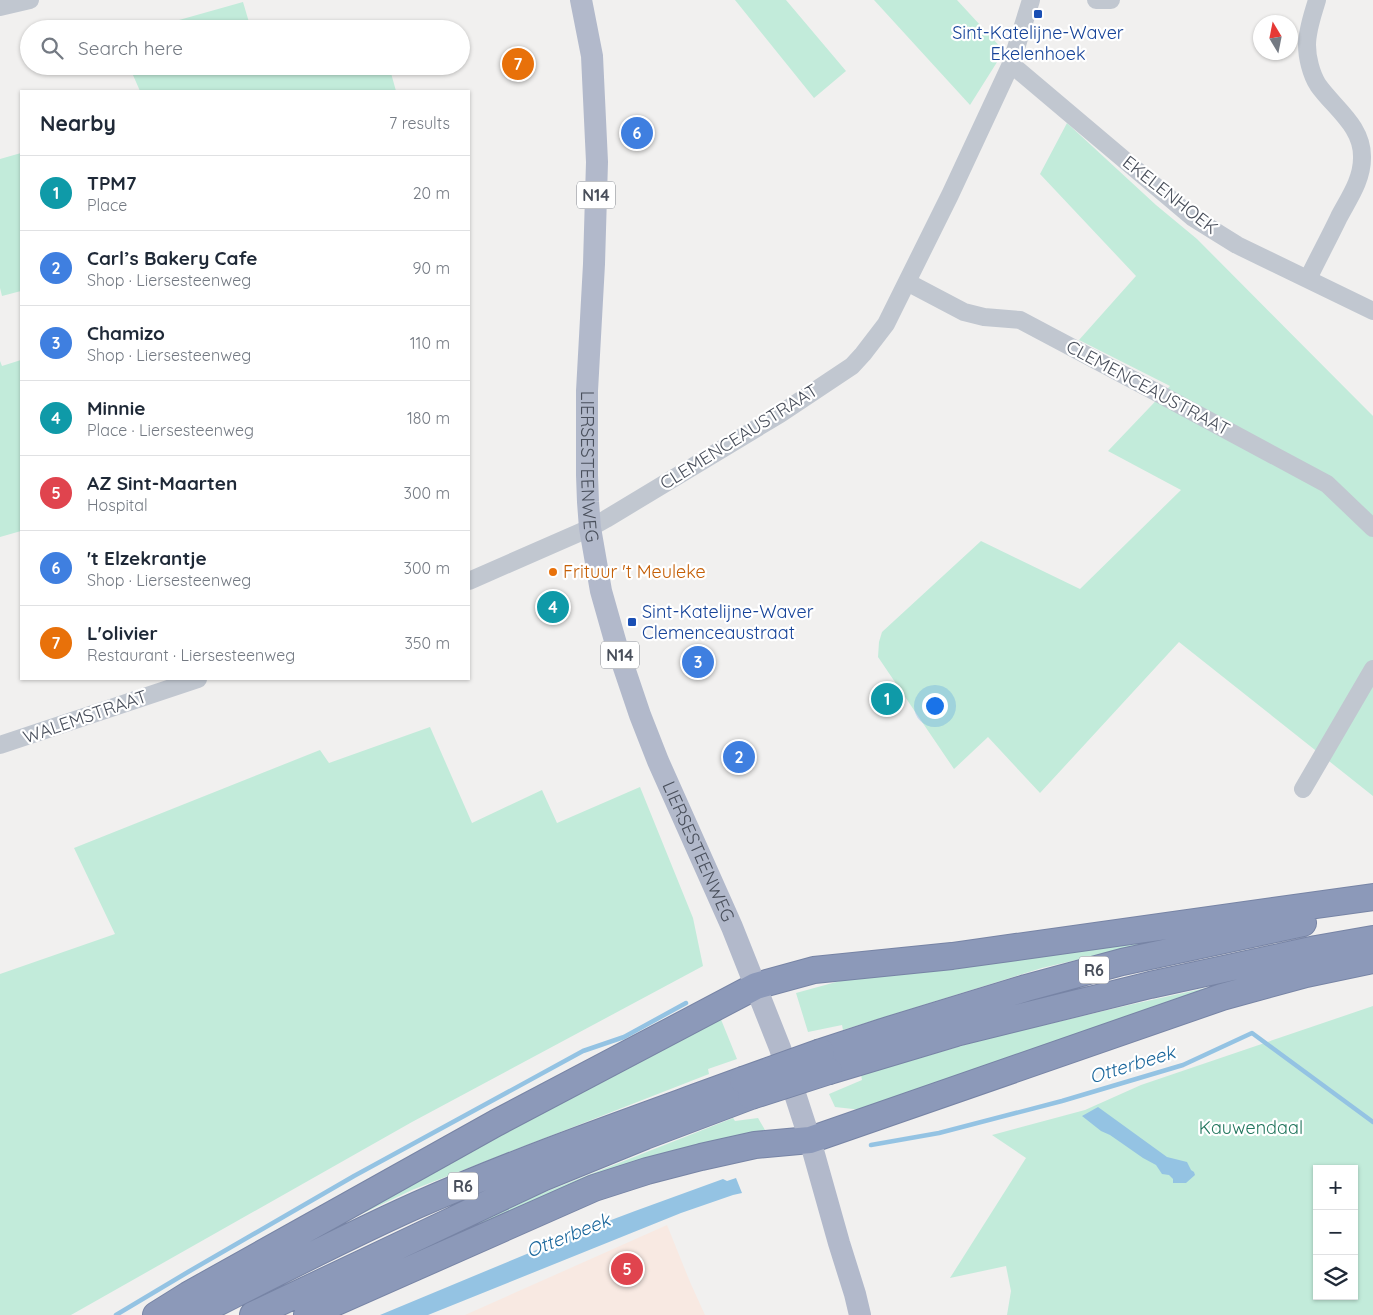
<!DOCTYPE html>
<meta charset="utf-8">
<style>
body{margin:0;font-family:Quicksand,sans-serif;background:#f6f6f7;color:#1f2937}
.controls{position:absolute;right:15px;bottom:15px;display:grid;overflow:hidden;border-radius:0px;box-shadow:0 1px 4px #0004}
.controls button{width:45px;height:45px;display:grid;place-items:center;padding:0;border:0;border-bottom:1px solid #e0e1e3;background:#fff;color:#1f2937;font:25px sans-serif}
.compass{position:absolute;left:1253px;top:15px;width:45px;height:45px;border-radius:50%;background:#fff;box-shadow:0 1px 4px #0004;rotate:350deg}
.you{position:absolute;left:934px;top:705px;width:18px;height:18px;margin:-12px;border:4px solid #fff;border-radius:50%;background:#1a73e8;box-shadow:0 0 0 8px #1a73e833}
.badge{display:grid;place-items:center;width:32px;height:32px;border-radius:50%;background:#2b52d0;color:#fff;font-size:16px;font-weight:700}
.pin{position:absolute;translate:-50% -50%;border:2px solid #fff;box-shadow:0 1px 5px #0006}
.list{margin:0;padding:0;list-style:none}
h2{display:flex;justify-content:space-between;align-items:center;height:65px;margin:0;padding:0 20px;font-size:21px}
h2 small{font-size:16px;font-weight:400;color:#747a83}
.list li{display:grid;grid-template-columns:32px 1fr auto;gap:15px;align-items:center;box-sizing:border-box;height:75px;padding:0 20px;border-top:1px solid #e0e1e3}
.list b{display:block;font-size:19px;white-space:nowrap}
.list p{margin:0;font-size:16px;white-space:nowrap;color:#747a83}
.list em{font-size:16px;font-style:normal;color:#747a83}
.icon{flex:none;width:28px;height:28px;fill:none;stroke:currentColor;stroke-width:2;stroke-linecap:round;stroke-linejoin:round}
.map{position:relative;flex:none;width:1373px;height:1315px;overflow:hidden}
.search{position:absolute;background:#fff;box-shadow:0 1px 4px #0004;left:20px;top:20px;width:450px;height:55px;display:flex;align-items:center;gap:12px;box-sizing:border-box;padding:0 18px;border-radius:28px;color:#747a83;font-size:19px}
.panel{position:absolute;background:#fff;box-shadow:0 1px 4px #0004;left:20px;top:90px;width:450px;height:590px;border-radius:0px}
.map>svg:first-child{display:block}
.medical{fill:#f8e9e2}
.green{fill:#c2ebda;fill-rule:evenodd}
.water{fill:#94c3e3}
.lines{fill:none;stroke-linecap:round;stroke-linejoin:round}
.stream{stroke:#94c3e3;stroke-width:4.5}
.highway-casing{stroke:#7784a5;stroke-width:28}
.minor{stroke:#c1c7d0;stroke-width:18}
.major{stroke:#b2b9cb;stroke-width:22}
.highway{stroke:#8c99b9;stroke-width:26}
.highway-bridge-casing{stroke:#7784a5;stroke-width:28;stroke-linecap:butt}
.highway-bridge{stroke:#8c99b9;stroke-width:26}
.transit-dot{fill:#1a4fb4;stroke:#fff;stroke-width:2}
.food-dot{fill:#e8710a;stroke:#fff;stroke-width:2}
.labels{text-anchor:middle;stroke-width:4.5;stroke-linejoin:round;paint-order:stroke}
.shield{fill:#fff;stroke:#80848c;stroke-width:1}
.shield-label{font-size:16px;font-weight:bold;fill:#494f5b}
.transit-label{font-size:18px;fill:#164399;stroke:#fff}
.street-label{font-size:18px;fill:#494f5b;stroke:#fff}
.food-label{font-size:18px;fill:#c56008;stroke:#fff;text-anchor:start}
.park-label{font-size:18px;fill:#20755c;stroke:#fff}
.water-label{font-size:19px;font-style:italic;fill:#1b679c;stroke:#fff}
</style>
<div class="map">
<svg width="1373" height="1315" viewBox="0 0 1373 1315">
<rect width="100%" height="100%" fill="#f1f0ef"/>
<path class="medical" d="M667 1225 690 1282 705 1315H465Z"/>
<path class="green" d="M735 0H786L846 71 814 98Z
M874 0H957L1004 51 970 105Z
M243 2 251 29H147Z
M129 66H389L396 91H140Z
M1067 123 1156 205 1197 239 1373 416V796L1179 642 1040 793 988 737 954 769 878 657 879 642 882 632 981 541 1080 589 1181 490 1108 451 1170 386 1079 340 1136 276 1040 174Z
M21 153V291L2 296 0 288V159Z
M21 360V531L0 537V361L2 366Z
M430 727 472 823 542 790 557 823 640 787 693 918 703 966 412 1122 71 1315H0V974L115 934 74 848 320 750 329 763Z
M1229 924 1042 968 843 1030 842 1025 808 1032 796 993 858 976Z
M1318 963 871 1111 835 1107 829 1094 862 1080 861 1075 985 1039 1129 1005Z
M1373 1006V1315H1007L1011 1291 1006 1266 950 1278 1026 1158 992 1135 1085 1110 1141 1085ZM1317 1169H1354V1296H1317Z
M720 1017 737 1059 708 1069 709 1074 412 1190 269 1258Z
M733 1118 735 1121 758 1118 765 1130 736 1140 627 1168 287 1315 540 1194Z"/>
<path class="water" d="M1098 1107 1167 1157 1187 1162 1191 1170 1194 1172 1195 1175 1186 1183H1173V1179L1169 1175 1162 1174 1156 1165 1143 1158 1110 1135 1101 1131 1082 1116Z
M736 1178 742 1193 733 1195 681 1213 428 1315H380L582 1231 635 1211 723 1179 727 1181Z"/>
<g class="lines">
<path class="stream" d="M871 1145 939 1133 1062 1101 1183 1065 1252 1033 1373 1122
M116 1315 188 1272 354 1176 583 1051 624 1037 686 1003"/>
<defs>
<path id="highway" d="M821 1052 882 1032 1026 988 1122 962 1303 923
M829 1071 956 1033 1150 985 1316 949 1373 939
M156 1315 188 1295 496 1123 756 986 814 970 952 956 1373 897
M193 1315C267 1278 341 1239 417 1205 524 1158 634 1120 743 1080
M253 1315 542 1178 645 1136 751 1096
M307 1315 594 1188 647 1171 701 1157 755 1145 810 1140 1222 997 1306 974 1373 960"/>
</defs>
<use href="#highway" class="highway-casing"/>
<path class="minor" d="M1096 0H1111
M0 7 30 0
M1011 64 1192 217 1237 245 1373 311
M1308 279C1318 258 1329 238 1339 217 1349 198 1362 180 1362 158 1363 126 1334 108 1318 85 1311 74 1307 57 1307 45 1307 30 1313 14 1317 0
M907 282 964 312 984 317 1020 320 1154 391 1327 484 1373 528
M469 581 590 528 606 519 780 414 852 366 863 354 886 324 950 195 1011 64 1031 0
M0 745 198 679
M1303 789 1373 669"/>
<path class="major" id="s1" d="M581 0 592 56 597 162 594 264 587 391V475L588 502 590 528 601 591 616 644 640 715 658 761 732 927 780 1048 810 1140 839 1243 855 1294 860 1315"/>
<use href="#highway" class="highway"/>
<defs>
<path id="highway-bridge" d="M743 1080 821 1052
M751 1096 829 1071"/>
</defs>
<use href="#highway-bridge" class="highway-bridge-casing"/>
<use href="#highway-bridge" class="highway-bridge"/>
</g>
<g class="transit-dot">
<rect x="1033" y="9" width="10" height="10" rx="2.5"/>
<rect x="627" y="617" width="10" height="10" rx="2.5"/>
</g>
<circle class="food-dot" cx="553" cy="572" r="5"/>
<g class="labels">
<g class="shield">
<rect x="577" y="181.5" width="38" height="27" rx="4"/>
<rect x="601" y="641.5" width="38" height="27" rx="4"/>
<rect x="1079" y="956.5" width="30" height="27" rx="4"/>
<rect x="448" y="1172.5" width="30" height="27" rx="4"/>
</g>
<g class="shield-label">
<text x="596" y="201">N14</text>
<text x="620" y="661">N14</text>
<text x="1094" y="976">R6</text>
<text x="463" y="1192">R6</text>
</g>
<g class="transit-label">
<text x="1038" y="39">Sint-Katelijne-Waver<tspan x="1038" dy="21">Ekelenhoek</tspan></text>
<text x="642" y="618" text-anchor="start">Sint-Katelijne-Waver<tspan x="642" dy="21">Clemenceaustraat</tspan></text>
</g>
<g class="street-label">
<text transform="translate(1170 195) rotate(38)" y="6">EKELENHOEK</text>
<text transform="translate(1148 388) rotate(28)" y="6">CLEMENCEAUSTRAAT</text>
<text transform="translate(739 437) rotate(-32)" y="6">CLEMENCEAUSTRAAT</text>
<text dy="6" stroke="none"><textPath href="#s1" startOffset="468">LIERSESTEENWEG</textPath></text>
<text transform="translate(85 717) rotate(-19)" y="6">WALEMSTRAAT</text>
<text dy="6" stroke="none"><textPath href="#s1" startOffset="872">LIERSESTEENWEG</textPath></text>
</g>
<g class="food-label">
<text x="563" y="578">Frituur 't Meuleke</text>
</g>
<g class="park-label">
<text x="1251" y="1134">Kauwendaal</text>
</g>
<g class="water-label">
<text transform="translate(1132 1064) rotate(-17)" y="7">Otterbeek</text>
<text transform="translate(568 1235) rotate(-22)" y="7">Otterbeek</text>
</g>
</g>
</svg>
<div class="controls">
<button>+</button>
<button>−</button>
<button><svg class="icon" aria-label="layers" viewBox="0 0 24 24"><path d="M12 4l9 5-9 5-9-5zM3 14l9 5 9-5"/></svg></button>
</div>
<svg class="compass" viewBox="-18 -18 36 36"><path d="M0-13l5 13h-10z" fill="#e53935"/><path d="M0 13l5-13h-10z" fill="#747a83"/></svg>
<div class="you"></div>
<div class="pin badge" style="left:887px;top:699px;background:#0f9aa8">1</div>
<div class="pin badge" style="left:739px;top:757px;background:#3f7fe0">2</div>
<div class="pin badge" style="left:698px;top:662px;background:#3f7fe0">3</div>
<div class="pin badge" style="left:553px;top:607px;background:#0f9aa8">4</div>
<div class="pin badge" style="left:627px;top:1269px;background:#e0444e">5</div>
<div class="pin badge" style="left:637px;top:133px;background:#3f7fe0">6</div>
<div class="pin badge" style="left:518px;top:64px;background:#e8710a">7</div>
<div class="search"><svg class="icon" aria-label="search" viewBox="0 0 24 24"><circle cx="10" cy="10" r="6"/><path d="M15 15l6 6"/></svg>Search here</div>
<section class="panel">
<h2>Nearby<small>7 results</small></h2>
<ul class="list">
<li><span class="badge" style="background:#0f9aa8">1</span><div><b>TPM7</b><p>Place</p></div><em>20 m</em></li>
<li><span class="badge" style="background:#3f7fe0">2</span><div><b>Carl’s Bakery Cafe</b><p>Shop · Liersesteenweg</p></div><em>90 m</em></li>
<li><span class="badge" style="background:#3f7fe0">3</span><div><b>Chamizo</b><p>Shop · Liersesteenweg</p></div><em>110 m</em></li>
<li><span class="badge" style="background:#0f9aa8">4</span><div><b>Minnie</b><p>Place · Liersesteenweg</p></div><em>180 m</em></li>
<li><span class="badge" style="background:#e0444e">5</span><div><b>AZ Sint-Maarten</b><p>Hospital</p></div><em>300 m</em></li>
<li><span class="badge" style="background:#3f7fe0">6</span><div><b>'t Elzekrantje</b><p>Shop · Liersesteenweg</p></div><em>300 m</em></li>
<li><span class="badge" style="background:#e8710a">7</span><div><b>L'olivier</b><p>Restaurant · Liersesteenweg</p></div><em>350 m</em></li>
</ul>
</section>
</div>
